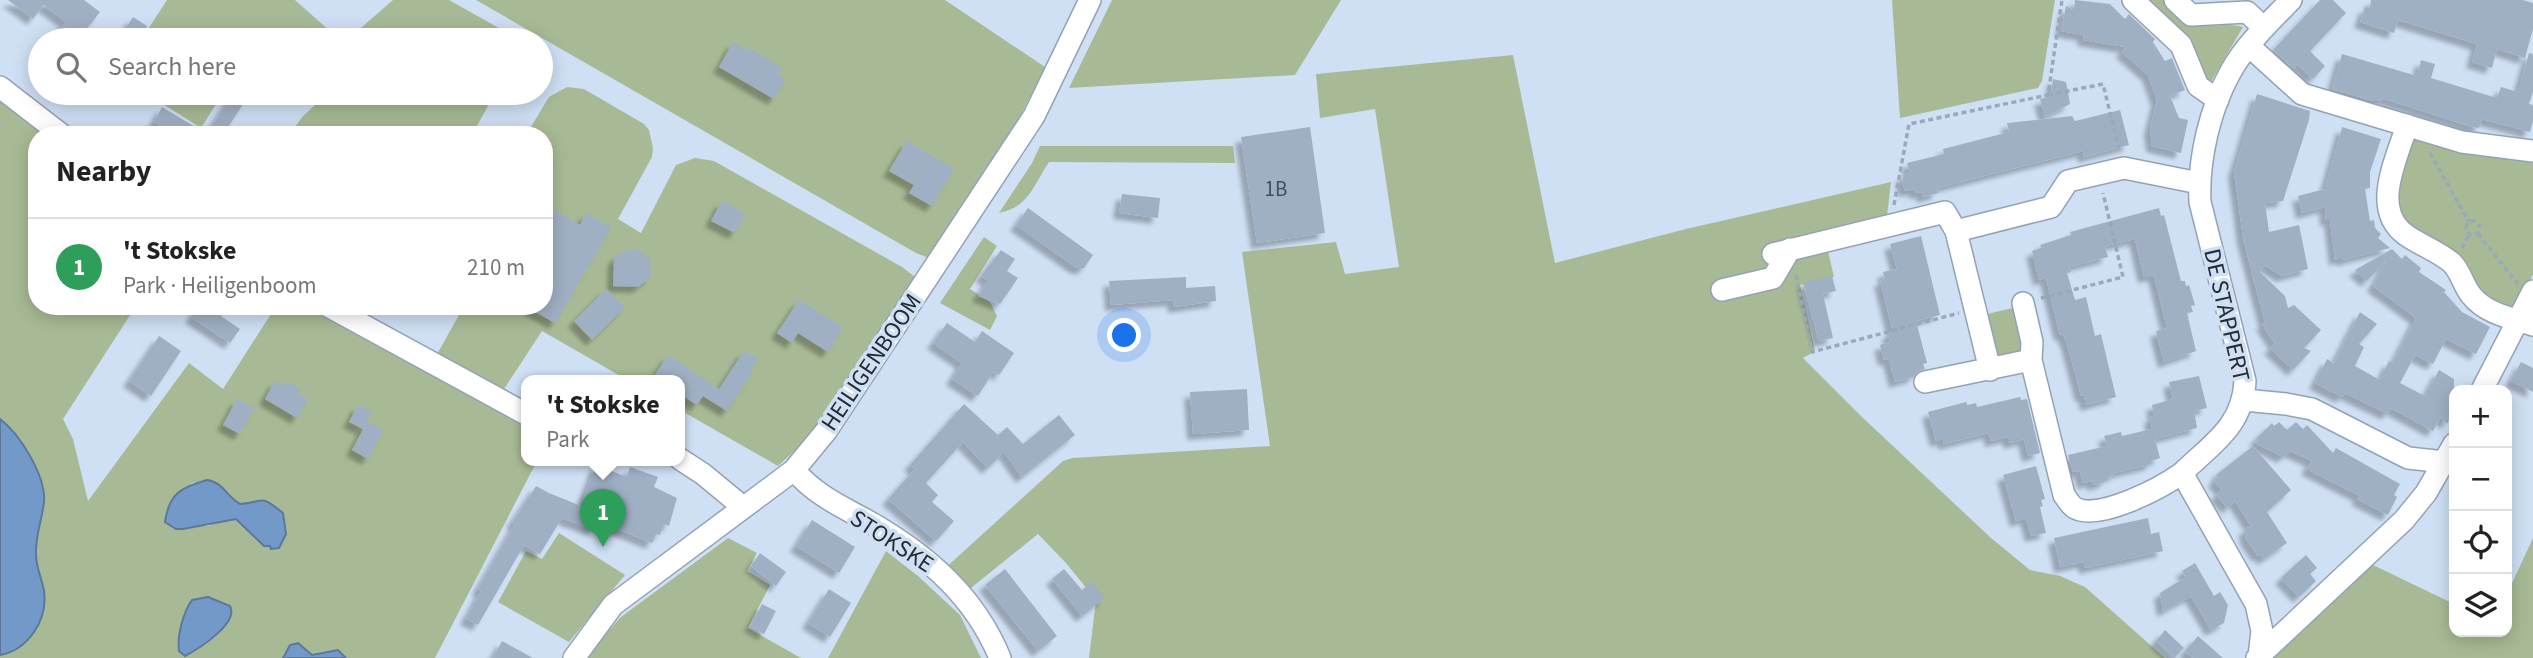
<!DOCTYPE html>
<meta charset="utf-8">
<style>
body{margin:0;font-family:"Source Sans 3",sans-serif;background:#f6f6f6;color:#222}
.controls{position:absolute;right:21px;bottom:21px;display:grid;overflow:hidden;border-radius:14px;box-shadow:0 4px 18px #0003}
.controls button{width:63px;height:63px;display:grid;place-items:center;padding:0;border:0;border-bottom:2px solid #e0e0e0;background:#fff;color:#222;font:35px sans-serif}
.you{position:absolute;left:1125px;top:336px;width:24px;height:24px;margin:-18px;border:5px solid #fff;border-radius:50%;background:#1a73e8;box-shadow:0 0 0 10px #1a73e833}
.badge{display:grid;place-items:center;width:46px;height:46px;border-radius:50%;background:#2563eb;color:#fff;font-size:23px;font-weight:700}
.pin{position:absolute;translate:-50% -58px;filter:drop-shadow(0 2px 4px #0008)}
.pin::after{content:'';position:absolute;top:37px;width:24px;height:21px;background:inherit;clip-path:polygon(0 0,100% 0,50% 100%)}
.popup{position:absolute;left:521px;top:375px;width:164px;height:91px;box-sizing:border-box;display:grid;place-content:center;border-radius:14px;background:#fff;filter:drop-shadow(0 2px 5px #0005);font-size:23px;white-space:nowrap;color:#767676}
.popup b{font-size:26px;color:#222}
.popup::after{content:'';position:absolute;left:50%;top:100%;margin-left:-14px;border:14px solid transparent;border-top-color:#fff}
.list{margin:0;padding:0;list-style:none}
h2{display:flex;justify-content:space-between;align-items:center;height:91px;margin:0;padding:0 28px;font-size:30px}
h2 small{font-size:23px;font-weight:400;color:#767676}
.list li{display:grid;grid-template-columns:46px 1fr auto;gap:21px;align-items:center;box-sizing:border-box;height:98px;padding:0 28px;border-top:2px solid #e0e0e0}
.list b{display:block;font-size:26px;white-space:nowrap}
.list p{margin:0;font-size:23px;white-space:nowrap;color:#767676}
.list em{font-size:23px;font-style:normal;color:#767676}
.icon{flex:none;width:38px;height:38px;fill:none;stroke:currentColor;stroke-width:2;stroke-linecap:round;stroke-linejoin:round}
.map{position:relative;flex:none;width:2533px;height:658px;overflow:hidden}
.search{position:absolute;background:#fff;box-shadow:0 4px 18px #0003;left:28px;top:28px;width:525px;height:77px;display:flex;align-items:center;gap:18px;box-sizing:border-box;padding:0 24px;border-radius:38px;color:#767676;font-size:26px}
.panel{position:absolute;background:#fff;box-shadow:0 4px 18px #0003;left:28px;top:126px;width:525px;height:189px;border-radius:28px}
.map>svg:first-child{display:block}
.green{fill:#a8ba95;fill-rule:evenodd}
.water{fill:#7399c9;stroke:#5c789c;stroke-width:2}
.building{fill:#a0b0c4;filter:url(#shadow)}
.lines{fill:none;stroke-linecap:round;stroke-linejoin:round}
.minor-casing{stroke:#92a2b6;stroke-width:24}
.path{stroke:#9aa8b9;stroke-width:3.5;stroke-dasharray:5 3.5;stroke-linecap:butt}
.minor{stroke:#fff;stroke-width:21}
.labels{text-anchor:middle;stroke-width:7;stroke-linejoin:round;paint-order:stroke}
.number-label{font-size:21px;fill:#444d58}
.street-label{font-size:24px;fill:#262c34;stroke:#cfe0f5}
</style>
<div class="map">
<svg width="2533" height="658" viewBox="0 0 2533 658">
<defs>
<filter id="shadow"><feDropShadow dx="-6" dy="6" stdDeviation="2" flood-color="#0004"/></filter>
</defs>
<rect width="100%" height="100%" fill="#cfe0f5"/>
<path class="green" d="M167 0H295L340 40H303L297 34 291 40H141Z
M393 0H449L520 40H347Z
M476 0H945L1045 67 1008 140 936 257H926L916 253Z
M1112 0H1341L1295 75 1069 88Z
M1892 0H2055L2042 81 2038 88 1900 118Z
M2141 0H2163C2170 6 2177 15 2185 20 2201 31 2225 21 2243 27L2209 85Z
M1513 55 1555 263 1686 229 1891 182 1887 216 1768 246 1769 269 1737 295 1785 281 1798 253 1827 247 1834 277 1800 285 1815 351 1803 358 1862 417 1991 538 2030 570 2060 576 2085 587 2165 658H1089L1096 600 1066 563 1038 534 966 592 942 571 1063 461 1072 458 1270 446 1242 252 1336 242 1345 274 1399 267 1375 109 1320 118 1316 74Z
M567 87 584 89 644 124 649 130 653 148 652 157 618 219 641 233 676 165 695 158 714 161 902 267 914 276 916 284 824 424 778 466 680 410V381H629L542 331 504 389 436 356 464 306H544V135H526L549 97Z
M159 93H223L201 128 155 99Z
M328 93H495L472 135H289L303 116Z
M0 99 46 135H37V306H136L63 419 73 439 88 501 189 363 223 389 276 306H306L526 425V461H537L435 658H346L332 651C318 657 312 657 302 646L284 653 283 658H0ZM207 480C222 486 227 497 240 504 267 502 259 493 283 513L286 534 255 539 244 525 236 519 217 522 208 526 165 522 169 507 192 483ZM208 597 230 606C213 638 216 642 178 645L184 613Z
M2410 137 2533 155V274L2517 307 2506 311 2481 299 2413 234 2393 206Z
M1040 146H1233L1235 163 1049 162C1033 186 1029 207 999 213L1032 163Z
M984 237 997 246 970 289 990 302 997 316 990 330 940 303Z
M2017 307 2026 344 2023 355 1993 357 1983 315Z
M559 533 625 575 569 642 498 602 526 551 542 559Z
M728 538 757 553 747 571 770 585 748 628 801 658H584L621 617Z
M2533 538V658H2270L2371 564 2454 604V632H2507V594Z
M886 551 918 576 960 615 981 658H828Z"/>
<path class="water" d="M0 419C20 434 46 476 44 502 42 520 35 536 36 555 36 567 42 579 44 591 48 620 28 650 0 655Z
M207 480C223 482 227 497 240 504 267 502 258 493 283 513L286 534 279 548 271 549 270 546H264L236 519 183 529H176L165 522C169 493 182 487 207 480Z
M208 597 230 606C239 623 200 648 185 656L179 651C177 636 183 612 192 600Z
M298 643 312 655 338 650 346 658H283L290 645Z"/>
<path class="building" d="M8 0H84L100 12 78 40H52L66 22 43 5 33 19Z
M2075 0 2110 4 2125 19 2129 14 2155 39 2153 42 2165 61 2172 58 2185 90 2170 96 2179 118 2188 120 2181 153 2152 146 2150 129 2157 100 2148 75 2122 52 2126 47 2083 40 2084 35 2061 31 2066 6 2074 10Z
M2320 0H2333L2346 13 2310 51 2325 66 2313 79 2297 64 2294 69 2273 50Z
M2371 0H2523L2533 3V29L2525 58 2497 49 2492 68 2472 62 2477 44 2398 20 2394 33 2360 22 2365 7 2370 8Z
M133 17 147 26 140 37 126 28Z
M733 42 748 51 749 48 782 68 778 74 786 79 774 99 719 67Z
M2529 53 2533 54V92L2529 104 2533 105V121L2530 132 2482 119 2479 128 2472 127 2382 98 2381 101 2374 99V101L2332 89 2342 54 2417 76 2421 60 2435 64 2431 78 2497 98 2501 87 2518 92Z
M2053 79 2066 82 2070 104 2045 117 2040 99 2050 97Z
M233 93H239L247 98 223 135H174L154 122 162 107 207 134Z
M2257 94 2310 111 2309 120 2283 201 2265 203 2269 232 2299 225 2308 269 2282 276 2265 265 2260 272 2285 296 2288 308 2294 305 2321 330 2304 348 2311 351 2293 370 2270 348 2275 344 2262 324 2265 323 2243 238 2239 207 2234 172Z
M2120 110 2129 145 2084 157 2083 151 1937 188 1938 193 1923 197 1922 192 1915 193 1914 189 1905 191 1902 182 1903 175 1910 173 1907 163 1944 154 1943 149 2009 132 2007 123 2072 116 2075 121Z
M1310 127 1325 233 1257 243 1241 137Z
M2342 127 2381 139 2370 172V188L2365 189 2370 221 2374 220 2375 228 2381 234 2378 238 2390 248 2343 260 2340 257 2335 260 2330 220H2326L2325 207 2302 213 2298 196 2325 189Z
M907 141 954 169 932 206 909 193 914 185 889 171Z
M1122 194 1160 198 1158 218 1119 213Z
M722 201 745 213 735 233 711 221Z
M544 204 580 225 586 213 611 227 555 323 525 306H544Z
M1028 208 1093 255 1084 268H1077L1016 225Z
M2159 208 2161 216 2164 215 2181 281H2185L2186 286 2189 285 2195 305 2191 306 2193 312 2187 313 2196 351 2164 362 2156 331 2167 328 2154 275 2144 277 2135 239 2105 246 2108 257 2069 267 2071 272 2067 273 2075 300 2086 297 2095 336 2101 334 2116 397 2086 405 2084 395 2081 396 2067 343 2063 334 2060 335 2046 278 2039 280 2032 251 2041 248 2040 245 2071 235 2070 232Z
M1921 236 1940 315 1916 321 1927 363 1923 364 1925 369 1917 372 1913 377 1895 382 1889 359 1884 360 1880 345 1890 342 1888 333 1893 332 1880 281 1885 279 1883 272 1897 269 1890 244Z
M638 249 650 260 651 277 638 287 613 286 614 258 625 251Z
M2392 249 2402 259 2405 255 2421 268 2419 272 2446 290 2444 292 2462 312 2490 327 2476 354 2446 339 2433 364 2415 355 2400 383 2425 396 2439 370 2454 379V409L2447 424 2441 417 2433 431 2391 408 2388 414 2345 393 2342 397 2315 383 2327 359 2334 363 2360 312 2377 324 2359 344 2364 347 2355 366 2380 380 2389 361 2393 363 2416 318 2373 286 2387 259 2367 281 2355 270Z
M1001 250 1015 259 1007 271 1018 278 1000 304 978 296 988 280 981 276Z
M1832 276 1836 291 1823 294 1833 338 1819 341 1803 283Z
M1186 277V288L1215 286 1216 301 1174 307 1173 300 1111 305 1109 281Z
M606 289 625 307 592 340 574 321Z
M799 300 843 327 828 352 798 333 792 343 777 333Z
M199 306 208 312 211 306H228L221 316 240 329 230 343 191 317Z
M947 323 975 342 982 331 1014 353 999 375 994 371 978 396 952 379 962 363 933 343Z
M159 336 181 351 151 396 129 381Z
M744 351 758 359 751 370 753 371 727 411 703 396 697 405 680 394V381H651L668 355 719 389Z
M2521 362 2533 368V392L2511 381Z
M2199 376 2207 408 2194 411 2197 428 2155 439 2160 458 2151 461 2152 464 2114 473 2115 475 2106 478V481L2094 485 2093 481 2083 483 2080 471 2073 472 2068 455 2107 446 2104 436 2121 432 2122 436 2152 429 2150 417 2154 416 2152 405 2173 399 2169 382Z
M275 381 284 386 287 381 301 389 299 394 308 399 297 418 265 399Z
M1247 389 1249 430 1193 434 1190 392Z
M2020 397 2021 400 2027 399 2040 453 2028 456 2024 439 2010 443 2008 437 1991 441 1989 433 1944 444 1943 439 1936 441 1928 412 1966 402 1967 405 1976 403 1977 407Z
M237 399 254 408 240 434 223 425Z
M964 404 998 435 1007 427 1023 444 1059 415 1075 435 1022 477 1004 452 988 468 963 442 926 483 938 495 932 502 954 521 936 541 888 499 915 469 910 465Z
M358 405 372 412 363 429 349 422Z
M367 422 383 430 368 459 352 450Z
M2279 422 2287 430 2296 422 2303 429 2307 425 2333 453 2336 448 2400 484 2394 495 2397 497 2388 515 2357 499 2360 496 2307 469 2312 461 2290 451 2283 457 2255 443 2258 441 2256 439 2272 423 2274 426Z
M2253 446 2291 490 2267 512 2287 543 2264 559 2260 554 2258 556 2245 537 2247 536 2244 530 2251 526 2235 501 2228 508 2216 495 2222 490 2214 481 2218 477 2216 475Z
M596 465 627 477 630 467 658 477 654 487 677 498 669 526 664 524 660 535 656 534 652 543 597 521 594 530 562 518 540 554 524 545 478 625 466 619 481 591 478 589 515 524 512 523 536 486 549 493 581 506Z
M2036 466 2045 499 2041 500 2043 506 2040 507 2046 533 2031 536 2026 518 2016 521 2003 475Z
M2148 518 2151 534 2159 532 2163 551 2085 568 2084 562 2060 567 2054 538Z
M812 520 855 547 839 573 796 546Z
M760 553 786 572 776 586 751 566Z
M2306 555 2317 568 2310 574 2316 581 2299 597 2281 578Z
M2195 563 2214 596 2220 592 2228 605 2224 623 2211 630 2191 596 2163 611 2160 593 2186 577 2182 571Z
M1005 569 1057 636 1038 651 985 585Z
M1064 569 1082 590 1092 582 1105 598 1082 616 1052 579Z
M829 589 851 603 830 637 808 623Z
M762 604 776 611 764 634 750 626Z
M2165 630 2184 648 2174 658 2156 641Z
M2198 636 2223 658H2193L2185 651Z
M502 641 533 658H493Z"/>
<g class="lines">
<defs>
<path id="minor" d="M2133 0 2181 45 2198 86 2218 100
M2175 0 2191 15 2247 12 2264 28
M2249 46 2302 94 2462 142 2533 151
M0 87 62 135
M2407 125C2397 159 2370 209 2406 235 2420 245 2438 251 2452 263 2461 272 2463 285 2471 295 2486 314 2511 318 2533 325
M1956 231 1990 370
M1773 254 1945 212 1956 231 2051 207 2068 181 2124 168 2199 183
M1722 290 1773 278 1790 249
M2023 303 2032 342 2031 360 2064 495C2067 499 2071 506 2075 508 2099 521 2161 488 2182 473
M328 306 526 414
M1925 382 2031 360
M2482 390 2533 291
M2244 400 2286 404 2312 409 2408 458 2445 462
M680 459 703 474 743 507
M794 470C816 496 843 507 873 524 929 557 975 597 1000 658
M2259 656 2262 631 2256 604 2182 473C2212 444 2243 426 2245 381L2200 202C2198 159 2210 108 2231 71 2246 44 2270 22 2291 0
M574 658 613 605 794 470 827 430 1034 116 1090 0
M2257 658 2404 520 2426 493 2454 444"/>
</defs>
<use href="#minor" class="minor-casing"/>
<path class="path" d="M2048 95 2103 84 2119 149
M2430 153 2469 222
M1894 205 1909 124 2048 95 2062 0
M2466 228a7 7 0 1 1 14 0a7 7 0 1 1-14 0Z
M2478 234 2518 284
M2462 248 2469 235
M1796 275 1812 352 1959 313
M2041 298 2123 277 2103 193
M301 306 310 311"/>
<use href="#minor" class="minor"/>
</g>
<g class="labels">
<g class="number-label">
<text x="1276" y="196">1B</text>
</g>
<g class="street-label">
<text transform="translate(2227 315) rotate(77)" y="8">DE STAPPERT</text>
<text transform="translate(871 362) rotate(-56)" y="8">HEILIGENBOOM</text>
<text transform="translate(892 541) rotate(33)" y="8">STOKSKE</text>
</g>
</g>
</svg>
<div class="controls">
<button>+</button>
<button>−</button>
<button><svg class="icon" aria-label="locate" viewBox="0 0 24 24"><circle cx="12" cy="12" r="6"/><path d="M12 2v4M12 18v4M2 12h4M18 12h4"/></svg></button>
<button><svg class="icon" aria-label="layers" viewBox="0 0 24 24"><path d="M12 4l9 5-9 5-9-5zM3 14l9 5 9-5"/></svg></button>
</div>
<div class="you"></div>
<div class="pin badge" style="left:603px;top:547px;background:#2e9e5b">1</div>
<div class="popup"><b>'t Stokske</b>Park</div>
<div class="search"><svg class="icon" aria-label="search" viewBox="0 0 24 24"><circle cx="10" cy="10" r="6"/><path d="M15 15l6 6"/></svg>Search here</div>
<section class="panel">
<h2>Nearby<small></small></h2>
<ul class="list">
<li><span class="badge" style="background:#2e9e5b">1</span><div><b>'t Stokske</b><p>Park · Heiligenboom</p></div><em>210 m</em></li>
</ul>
</section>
</div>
